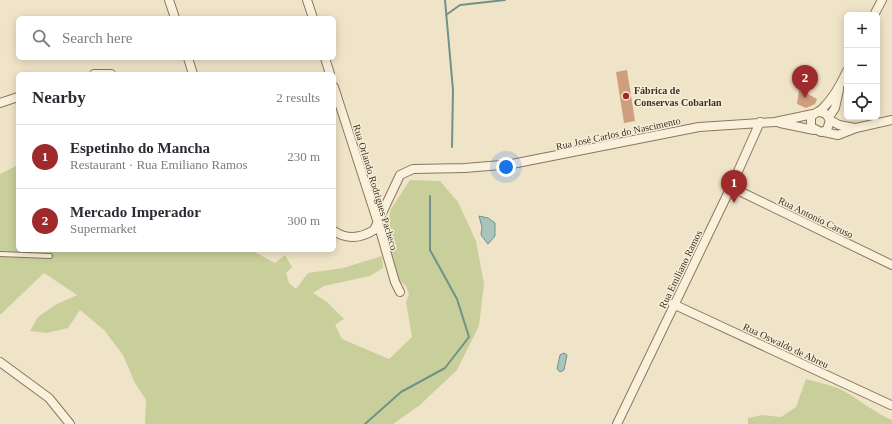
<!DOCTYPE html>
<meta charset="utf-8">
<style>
body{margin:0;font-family:Georgia,serif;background:#f2f2f3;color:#2b2b33}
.controls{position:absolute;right:12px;top:12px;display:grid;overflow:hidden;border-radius:6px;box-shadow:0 2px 10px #0003}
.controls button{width:36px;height:36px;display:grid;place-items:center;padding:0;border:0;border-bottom:1px solid #e1e1e2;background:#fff;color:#2b2b33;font:20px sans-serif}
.you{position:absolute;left:506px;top:167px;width:14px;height:14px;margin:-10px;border:3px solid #fff;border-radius:50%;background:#1a73e8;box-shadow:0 0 0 6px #1a73e833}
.badge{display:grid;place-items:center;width:26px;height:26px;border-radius:50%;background:#9e2a2b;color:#fff;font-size:13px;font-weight:700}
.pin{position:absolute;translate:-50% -33px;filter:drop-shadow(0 1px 2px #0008)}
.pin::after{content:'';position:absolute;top:21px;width:14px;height:12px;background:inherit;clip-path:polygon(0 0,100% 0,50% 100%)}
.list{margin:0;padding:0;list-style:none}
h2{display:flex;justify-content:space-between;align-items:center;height:52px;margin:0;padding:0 16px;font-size:17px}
h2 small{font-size:13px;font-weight:400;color:#7c7c81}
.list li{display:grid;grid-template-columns:26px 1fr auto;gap:12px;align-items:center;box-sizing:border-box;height:64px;padding:0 16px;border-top:1px solid #e1e1e2}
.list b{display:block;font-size:15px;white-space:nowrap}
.list p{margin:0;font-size:13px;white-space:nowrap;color:#7c7c81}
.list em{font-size:13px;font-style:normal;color:#7c7c81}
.icon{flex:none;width:22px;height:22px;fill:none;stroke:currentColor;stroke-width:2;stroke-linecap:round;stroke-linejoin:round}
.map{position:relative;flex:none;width:892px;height:424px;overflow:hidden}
.search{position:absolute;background:#fff;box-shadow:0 2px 10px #0003;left:16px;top:16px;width:320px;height:44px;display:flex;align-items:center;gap:10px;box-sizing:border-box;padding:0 14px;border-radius:6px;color:#7c7c81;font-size:15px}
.panel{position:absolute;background:#fff;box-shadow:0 2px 10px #0003;left:16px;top:72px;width:320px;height:180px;border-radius:6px}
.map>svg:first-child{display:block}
.green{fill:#c9cf9b}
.water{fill:#a9c4bc;stroke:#6f938a}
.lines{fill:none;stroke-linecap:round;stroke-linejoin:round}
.stream{stroke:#6f938a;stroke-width:2}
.building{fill:#cf9f7d}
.lane-casing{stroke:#8d765c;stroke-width:6}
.street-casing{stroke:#8d765c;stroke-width:10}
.lane{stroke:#faf1dc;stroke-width:4}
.street{stroke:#faf1dc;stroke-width:8}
.poi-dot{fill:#9e2a2b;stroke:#f7eed8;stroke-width:1.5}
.labels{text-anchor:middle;stroke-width:3;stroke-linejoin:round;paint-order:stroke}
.poi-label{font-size:10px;font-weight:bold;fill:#3d2e20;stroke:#f7eed8;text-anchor:start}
.street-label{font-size:10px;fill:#3d2e20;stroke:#f7eed8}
</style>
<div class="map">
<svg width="892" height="424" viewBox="0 0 892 424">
<rect width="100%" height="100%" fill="#f0e4c8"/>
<path class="green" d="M18 165V250H251L275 263 285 255 292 267 286 273 289 283 296 289 308 273 343 268 382 256 383 268 370 276 324 286 313 293 327 302 344 319 335 325 342 339 389 359 412 337 406 302 409 294 406 286 397 279 385 231 391 209 410 180 440 181 458 202 476 241 484 284 479 326 457 370 420 405 393 424H145L146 400 135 383 123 355 104 330 80 310 68 328 46 333 30 331 38 317 55 305 77 295 44 273 0 315V174Z
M806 379C817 382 830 385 840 389 858 398 873 412 892 420V424H748V418L762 415 781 417 796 407Z"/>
<path class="water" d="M479 216 488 218 495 223V236L488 244 481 235 482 227Z
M564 353 567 355 564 370 560 372 557 369 560 355Z"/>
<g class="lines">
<path class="stream" d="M445 0 453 90 452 147
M446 15 460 5 505 0
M365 424 401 392 445 368 469 337 457 299 430 250V196"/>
</g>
<path class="building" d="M627 70 635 121 624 123 616 72Z
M799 89 817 99 815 104 806 108 797 104Z"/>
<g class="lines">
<defs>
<path id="lane" d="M0 254 50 256"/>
<path id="street" d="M169 0 175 18
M307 0 313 18
M874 15 882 0
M188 58 193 74
M325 58 330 74
M94 74H111
M334 87 378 223 395 282 400 292
M0 103 18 97
M820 112 826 114 830 120 827 130 821 132 811 127V117C814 113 819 112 823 108 834 97 841 84 847 71
M829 117 835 108 839 90
M830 120 839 125 855 128
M780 123 814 130
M824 132 838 135 856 128 892 120
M731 187 892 265
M334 231C347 240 361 238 374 230L400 175 413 169 465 168 512 164 699 127 775 122 813 114
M673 304 891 405
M0 362 49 398 70 424
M617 424 731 187 760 122"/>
</defs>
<use href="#lane" class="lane-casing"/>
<use href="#street" class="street-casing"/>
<use href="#lane" class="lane"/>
<use href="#street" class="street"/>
</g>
<circle class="poi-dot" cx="626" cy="96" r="4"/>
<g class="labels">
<g class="poi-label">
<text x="634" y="94">Fábrica de<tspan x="634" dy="12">Conservas Cobarlan</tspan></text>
</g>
<g class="street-label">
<text transform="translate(618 133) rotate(-12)" y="4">Rua José Carlos do Nascimento</text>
<text transform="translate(376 187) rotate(73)" y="4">Rua Orlando Rodrigues Pacheco</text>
<text transform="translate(816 217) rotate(26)" y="4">Rua Antonio Caruso</text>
<text transform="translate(680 269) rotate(-64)" y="4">Rua Emiliano Ramos</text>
<text transform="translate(786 345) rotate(25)" y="4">Rua Oswaldo de Abreu</text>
</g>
</g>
</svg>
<div class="controls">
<button>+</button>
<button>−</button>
<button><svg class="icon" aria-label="locate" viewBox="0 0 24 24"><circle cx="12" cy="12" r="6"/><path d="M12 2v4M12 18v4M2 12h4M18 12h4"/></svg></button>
</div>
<div class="you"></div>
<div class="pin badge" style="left:734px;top:203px">1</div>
<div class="pin badge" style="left:805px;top:98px">2</div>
<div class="search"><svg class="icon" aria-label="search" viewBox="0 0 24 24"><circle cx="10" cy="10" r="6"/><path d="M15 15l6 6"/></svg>Search here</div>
<section class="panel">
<h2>Nearby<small>2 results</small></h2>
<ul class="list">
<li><span class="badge">1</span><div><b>Espetinho do Mancha</b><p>Restaurant · Rua Emiliano Ramos</p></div><em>230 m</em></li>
<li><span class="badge">2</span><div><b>Mercado Imperador</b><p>Supermarket</p></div><em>300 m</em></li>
</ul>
</section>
</div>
